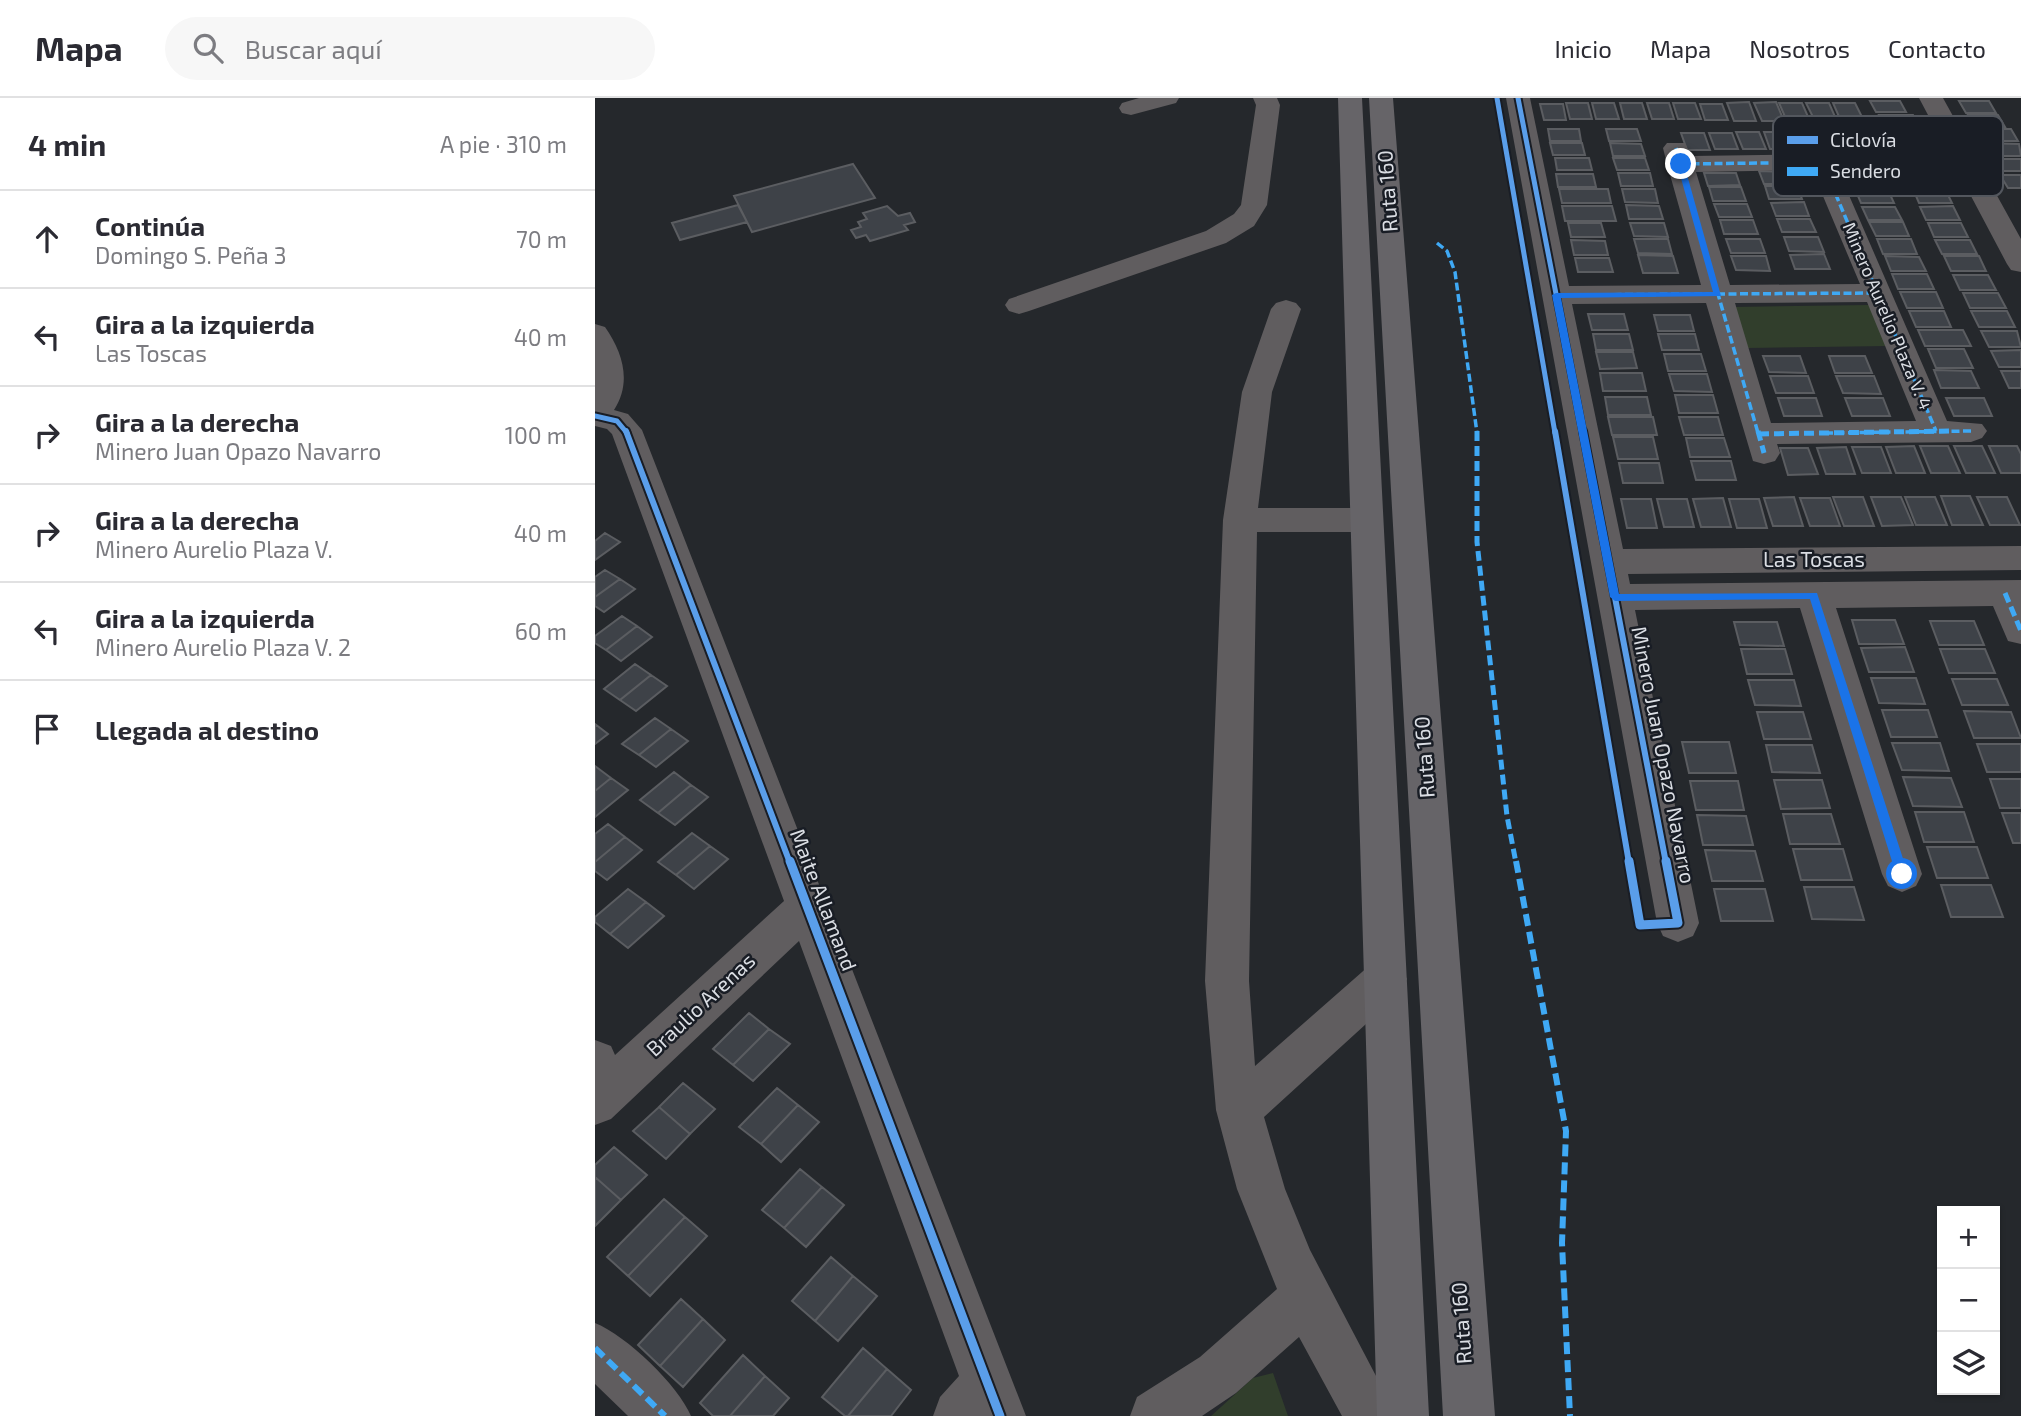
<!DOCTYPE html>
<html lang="es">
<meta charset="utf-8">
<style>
body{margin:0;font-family:"Exo 2",sans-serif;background:#f7f7f7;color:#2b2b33}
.controls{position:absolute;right:21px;bottom:21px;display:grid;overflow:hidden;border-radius:0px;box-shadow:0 2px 5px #0004}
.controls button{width:63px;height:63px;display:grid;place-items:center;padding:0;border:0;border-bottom:2px solid #e1e1e2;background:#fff;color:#2b2b33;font:35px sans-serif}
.stop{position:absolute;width:21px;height:21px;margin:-16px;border:5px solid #1a73e8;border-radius:50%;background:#fff}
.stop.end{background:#1a73e8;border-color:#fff;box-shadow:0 2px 7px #0008}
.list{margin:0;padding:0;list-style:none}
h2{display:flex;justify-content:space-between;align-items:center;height:91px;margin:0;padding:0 28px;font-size:30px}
h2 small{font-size:23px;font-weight:400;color:#7c7c81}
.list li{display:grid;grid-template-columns:46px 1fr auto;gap:21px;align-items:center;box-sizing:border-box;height:98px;padding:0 28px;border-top:2px solid #e1e1e2}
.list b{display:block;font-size:26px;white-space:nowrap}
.list p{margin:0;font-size:23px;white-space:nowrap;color:#7c7c81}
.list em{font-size:23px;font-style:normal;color:#7c7c81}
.icon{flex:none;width:38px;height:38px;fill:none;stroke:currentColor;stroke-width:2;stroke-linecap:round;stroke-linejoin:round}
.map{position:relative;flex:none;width:1426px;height:1318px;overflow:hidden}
header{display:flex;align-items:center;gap:42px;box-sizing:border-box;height:98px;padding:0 35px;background:#fff;border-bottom:2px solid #e1e1e2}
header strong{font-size:33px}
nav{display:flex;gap:38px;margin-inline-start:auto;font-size:24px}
.search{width:490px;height:63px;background:#f7f7f7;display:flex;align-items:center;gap:18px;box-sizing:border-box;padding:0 24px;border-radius:38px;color:#7c7c81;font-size:26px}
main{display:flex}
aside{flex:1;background:#fff}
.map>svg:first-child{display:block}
.green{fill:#313e2c}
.building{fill:#3e4248;stroke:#5b5d61;stroke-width:2}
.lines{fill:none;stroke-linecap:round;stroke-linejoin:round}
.minor{fill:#605d5f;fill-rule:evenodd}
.highway{fill:#666468;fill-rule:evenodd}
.quiet-far2{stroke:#3fa9f5;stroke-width:3.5;stroke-dasharray:8 3.5;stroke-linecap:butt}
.quiet-far1{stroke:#3fa9f5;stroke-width:5;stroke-dasharray:10 5;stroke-linecap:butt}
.quiet{stroke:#3fa9f5;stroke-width:6;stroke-dasharray:12 6;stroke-linecap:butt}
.cycleway-far2-casing{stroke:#191d25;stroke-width:9}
.cycleway-far1-casing{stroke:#191d25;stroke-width:10}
.cycleway-casing{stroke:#191d25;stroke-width:13}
.cycleway-far2{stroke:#5a9eea;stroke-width:5}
.cycleway-far1{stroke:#5a9eea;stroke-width:6}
.cycleway{stroke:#5a9eea;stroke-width:9}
.route{fill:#1a73e8}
.labels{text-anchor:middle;stroke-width:5;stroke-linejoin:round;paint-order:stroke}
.far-street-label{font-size:18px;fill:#dadde3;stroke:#191d25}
.street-label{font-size:21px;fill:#dadde3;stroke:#191d25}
.key{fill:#191d25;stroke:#53575e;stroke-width:2}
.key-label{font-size:19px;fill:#dadde3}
</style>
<header>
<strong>Mapa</strong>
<div class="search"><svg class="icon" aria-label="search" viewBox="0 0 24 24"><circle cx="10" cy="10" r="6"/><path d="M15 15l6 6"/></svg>Buscar aquí</div>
<nav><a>Inicio</a><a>Mapa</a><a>Nosotros</a><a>Contacto</a></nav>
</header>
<main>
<aside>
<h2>4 min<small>A pie · 310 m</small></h2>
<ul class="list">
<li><svg class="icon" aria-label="ahead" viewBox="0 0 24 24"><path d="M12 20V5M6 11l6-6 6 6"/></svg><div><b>Continúa</b><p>Domingo S. Peña 3</p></div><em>70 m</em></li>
<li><svg class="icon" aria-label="left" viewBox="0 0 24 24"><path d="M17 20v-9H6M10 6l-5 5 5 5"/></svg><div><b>Gira a la izquierda</b><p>Las Toscas</p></div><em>40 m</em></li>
<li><svg class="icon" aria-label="right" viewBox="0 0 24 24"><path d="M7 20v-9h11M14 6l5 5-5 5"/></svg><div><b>Gira a la derecha</b><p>Minero Juan Opazo Navarro</p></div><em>100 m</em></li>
<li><svg class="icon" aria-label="right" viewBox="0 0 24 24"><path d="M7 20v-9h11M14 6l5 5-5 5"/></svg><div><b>Gira a la derecha</b><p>Minero Aurelio Plaza V.</p></div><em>40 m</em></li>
<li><svg class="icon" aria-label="left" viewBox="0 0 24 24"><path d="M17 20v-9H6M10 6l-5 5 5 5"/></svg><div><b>Gira a la izquierda</b><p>Minero Aurelio Plaza V. 2</p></div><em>60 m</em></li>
<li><svg class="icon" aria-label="arrive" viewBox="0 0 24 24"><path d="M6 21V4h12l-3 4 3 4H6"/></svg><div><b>Llegada al destino</b></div></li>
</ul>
</aside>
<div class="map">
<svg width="1426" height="1318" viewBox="0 0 1426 1318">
<rect width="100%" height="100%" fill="#25282c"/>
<path class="green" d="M1274 207 1293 248 1153 250 1138 209Z
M678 1275 693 1318H616L658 1280Z"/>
<path class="building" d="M1275 3H1305L1311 14H1281Z
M1364 3H1394L1401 15H1371Z
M1154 4 1161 23H1139L1132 5Z
M1181 4 1189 23H1167L1159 5Z
M971 5H993L997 21H975Z
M997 5H1019L1024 21H1001Z
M1025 5H1047L1052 21H1029Z
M1052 5H1074L1079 21H1057Z
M1078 5H1100L1106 21H1083Z
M1184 5H1207L1214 21H1191Z
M1211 5H1234L1241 21H1219Z
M1238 5H1260L1268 21H1245Z
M945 6H968L971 22H949Z
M1105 6H1127L1133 22H1110Z
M1284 17H1318L1324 29H1290Z
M1373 17H1403L1410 29H1379Z
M953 31H984L986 43H955Z
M1011 31H1042L1046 43H1014Z
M1380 31H1416L1423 43H1386Z
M1141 34H1164L1171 51H1148Z
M1169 34H1192L1198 51H1175Z
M1086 35H1109L1115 52H1092Z
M1114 35H1137L1143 51H1120Z
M955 45H987L990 57H958Z
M1015 45 1046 46 1050 58H1018Z
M1387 45 1424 46 1426 58H1394Z
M960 60H994L997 72H962Z
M1018 60H1050L1054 72H1022Z
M1397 61H1426V73H1404Z
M258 66 280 100 157 134 139 98Z
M1164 73 1196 74 1201 86H1169Z
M1023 75H1055L1058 88H1026Z
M1109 75H1141L1145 87 1113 88Z
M961 76H998L1001 89H963Z
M1405 77H1426V90H1413Z
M1170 88H1202L1207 101H1174Z
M1114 89H1146L1151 103H1118Z
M964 91H1013L1016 105H967Z
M1027 91H1060L1063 105 1030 104Z
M1260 91 1293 92 1299 105H1266Z
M1318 91H1350L1357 105H1324Z
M1209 104 1214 118H1181L1176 105Z
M1119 106H1152L1157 119H1124Z
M143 107 152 124 85 142 77 125Z
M1031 107 1064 108 1068 121H1034Z
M292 108 303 118 315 115 320 124 309 127 313 132 275 143 271 137 261 140 256 132 266 129 263 124 272 121 268 115Z
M967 108H1017L1021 123H970Z
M1358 108 1365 122H1331L1325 109Z
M1267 109H1300L1307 122H1273Z
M1182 121H1215L1221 134H1187Z
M1125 122H1158L1163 136H1129Z
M1274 124H1308L1314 138H1281Z
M973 125H1006L1010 139H976Z
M1035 125H1069L1073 139 1039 138Z
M1333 125H1366L1373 139H1339Z
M1189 139H1223L1229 154 1194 153Z
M1039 141H1073L1077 156 1043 155Z
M1131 141H1165L1170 155H1136Z
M1282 141H1316L1322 156H1288Z
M976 142 1010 143 1013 157H979Z
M1340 142H1375L1382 156H1347Z
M1229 156 1235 171H1200L1195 157Z
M1043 157 1078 158 1083 175H1048Z
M1136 158H1171L1175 173 1141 172Z
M1290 158 1324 159 1331 173H1296Z
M1349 158H1384L1391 173H1356Z
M980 160H1014L1018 174H983Z
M1297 176H1332L1339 191H1303Z
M1358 177H1393L1401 192H1365Z
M1305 194H1341L1348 210H1312Z
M1368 195H1403L1411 210H1375Z
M1314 213H1349L1356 229H1321Z
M1376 213H1412L1420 229H1384Z
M993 216H1029L1033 232H997Z
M1059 217H1095L1099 233H1063Z
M1323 232H1368L1376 248H1330Z
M1386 233H1422L1426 249H1394Z
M998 236H1034L1038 252H1001Z
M1063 236H1100L1104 252H1067Z
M1333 251H1369L1378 270H1341Z
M1426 252V269H1404L1396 253Z
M1001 254H1038L1042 270 1005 271Z
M1069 256H1106L1111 273H1073Z
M1168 258H1205L1211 275 1174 274Z
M1234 258H1270L1277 275H1240Z
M1339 272 1376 273 1384 290H1346Z
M1406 273H1426V290H1414Z
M1005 275H1047L1051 293H1008Z
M1074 276H1112L1117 294 1079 293Z
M1175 278H1213L1219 295H1181Z
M1241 278H1279L1286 296 1248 295Z
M1080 297H1118L1123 315H1084Z
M1010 299H1052L1056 317H1013Z
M1183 300H1221L1227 318H1189Z
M1250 300H1288L1295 318H1257Z
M1351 300H1389L1397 318H1359Z
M1013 319H1058L1062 337H1017Z
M1084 319H1123L1128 337H1089Z
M1018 339H1058L1063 361H1023Z
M1091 340H1129L1135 359H1095Z
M1319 348 1330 375H1301L1291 349Z
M1325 348H1353L1365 375H1336Z
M1359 348H1387L1400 375H1371Z
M1394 348H1422L1426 356V375H1406Z
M1251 349 1260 376H1231L1222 350Z
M1257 349H1286L1296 375H1267Z
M1185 350H1213L1223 376 1193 377Z
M1096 363H1136L1141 382H1101Z
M1024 365H1064L1068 385H1028Z
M1346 398H1375L1388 427H1357Z
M1199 399 1208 428H1178L1169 400Z
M1238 399H1268L1279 428H1249Z
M1276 399H1306L1318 427 1287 428Z
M1310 399H1340L1352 427H1321Z
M1382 399H1412L1425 427H1395Z
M1128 400 1136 429H1106L1098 401Z
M1205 400H1235L1245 428H1215Z
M1026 401H1056L1062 430H1032Z
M1062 401H1092L1099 429H1069Z
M1134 401H1164L1172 430H1142Z
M10 435 25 444 0 462V443Z
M10 472 25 481 0 499V479Z
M25 481 40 491 9 514 0 508V499Z
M27 518 42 528 11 552 0 545V538Z
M1257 522H1300L1309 546H1264Z
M1335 523H1379L1389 547H1344Z
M1139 524H1182L1189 548 1145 547Z
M42 528 57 539 26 563 11 552Z
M1310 549 1319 574H1274L1266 550Z
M1146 551H1190L1197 576H1152Z
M1345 551H1390L1400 575H1354Z
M40 566 56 577 25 602 9 591Z
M56 577 72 588 41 613 25 602Z
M1276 580H1321L1330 606 1284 605Z
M1357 581H1402L1413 607H1367Z
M1153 582H1199L1206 608 1160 607Z
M1287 612H1333L1342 639H1296Z
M1369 613 1416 614 1426 640H1379Z
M1162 614H1208L1216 641H1169Z
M60 620 76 631 44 657 27 646Z
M0 626 13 636 0 646Z
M76 631 93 643 61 669 44 657Z
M1087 644H1134L1141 675H1094Z
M1297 645H1345L1354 673 1307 672Z
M1382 646H1426V674H1392Z
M1171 647H1217L1225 675 1177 674Z
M0 668 16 680 0 693Z
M79 674 96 687 63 715 45 702Z
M1308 679 1356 680 1367 709 1318 708Z
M16 680 33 692 0 719V693Z
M1395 681H1426V710H1405Z
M1179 682H1227L1235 710 1186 711Z
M1095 683H1143L1149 712H1101Z
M96 687 113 699 80 727 63 715Z
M1320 714H1369L1379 744H1329Z
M1407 715H1426V745H1418Z
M1188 716H1236L1245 746H1195Z
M1102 717 1151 718 1158 747H1108Z
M13 726 30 739 0 764V736Z
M97 735 115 748 81 777 63 764Z
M30 739 47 752 12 782 0 773V764Z
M115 748 133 761 99 791 81 777Z
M1332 749H1382L1393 780H1342Z
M1198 751H1248L1257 782H1206Z
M1110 752 1160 753 1168 783H1117Z
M1346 787H1396L1408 819H1356Z
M1209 789H1259L1269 822 1217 821Z
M33 791 51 804 15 836 0 824V819Z
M1119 791H1170L1178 823H1126Z
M51 804 69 818 33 850 15 836Z
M154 915 174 931 138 967 118 951Z
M174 931 195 946 158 983 138 967Z
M88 985 120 1011 95 1036 64 1009Z
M182 990 203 1007 166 1046 144 1029Z
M203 1007 224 1024 186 1064 166 1046Z
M64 1009 95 1036 71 1061 38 1033Z
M19 1049 52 1077 26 1102 0 1079V1067Z
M205 1071 227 1089 189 1130 167 1112Z
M0 1079 26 1102 0 1128Z
M227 1089 249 1107 211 1149 189 1130Z
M69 1101 90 1119 33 1178 12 1159Z
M90 1119 112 1138 55 1198 33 1178Z
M236 1159 258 1178 220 1223 197 1203Z
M258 1178 282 1198 243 1243 220 1223Z
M86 1201 108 1221 65 1268 43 1247Z
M108 1221 130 1242 88 1289 65 1268Z
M268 1250 292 1271 253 1318H250L227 1299Z
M148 1257 170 1278 135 1318H118L105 1305Z
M292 1271 316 1292 296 1318H253Z
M170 1278 194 1300 178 1318H135Z"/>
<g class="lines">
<path class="minor" d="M544 0H584L581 5 536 17 527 15 524 10 527 5Z
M658 0H682L685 7 672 107 659 128 631 145 434 213 424 216 414 213 410 207 414 201 611 133 639 116 646 107 661 7Z
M911 0H935L974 188 1106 187 1072 66 1068 50 1072 45H1090L1096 58 1251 56 1260 58 1264 64 1260 70 1243 72 1352 323 1387 326 1392 333 1387 340 1376 344 1182 346 1185 355 1180 363 1169 366 1158 363 1111 205 977 206 1028 451 1426 448V472L1033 476 1035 486 1426 482V546L1413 543 1398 508 1241 510 1327 776 1321 788 1307 794 1293 788 1287 776 1205 510 1040 512 1104 825 1098 838 1083 844 1068 838 1062 825ZM1217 72 1265 186 1135 187 1101 74ZM1272 204 1321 323 1176 325 1140 205Z
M1324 0H1348L1426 141V174L1416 172 1412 166Z
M691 202 701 205 706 211 677 294 663 410H771L783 414 788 422 783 430 771 434H662L654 883 660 968 775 867 790 861 805 867 812 881 805 895 669 1019 690 1091 715 1152 802 1318H747L704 1239 641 1295 607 1318H535L542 1299 605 1259 682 1191 642 1091 621 1012 610 883 628 422 647 294 676 211 681 205Z
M0 226 10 229C28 255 37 284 19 312L33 316 47 332 431 1318H338L345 1299 364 1278 204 843 16 1021 0 1027V942L16 948 20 957 189 803 17 336 12 331 0 328Z
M0 1225C32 1238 83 1287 96 1318H33L0 1286Z"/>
<path class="highway" d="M743 0H767L834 1318H782Z
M774 0H798L900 1318H848Z"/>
<path class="quiet-far2" d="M1081 50 1163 335
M1227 64 1341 333
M1085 66 1255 64
M842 145 852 153 860 174 882 335
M961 197 1282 195
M1230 335 1376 333"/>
<path class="quiet-far1" d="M882 333V444L912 718 921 765
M1163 333 1169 355
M1164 336 1354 333
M1410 495 1426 533
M1219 497 1304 765"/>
<path class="quiet" d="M921 763 971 1033 967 1145 975 1318
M1303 763 1307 776
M0 1250 70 1318"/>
<defs>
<path id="cycleway-far2" d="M902 0 960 335
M923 0 988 335
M0 318 22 323 32 335"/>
<path id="cycleway-far1" d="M31 333 195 765
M960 333 1034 765
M988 333 1071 765"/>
<path id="cycleway" d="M195 763 405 1318
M1034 763 1045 827 1083 825 1071 763"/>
</defs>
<use href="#cycleway-far2" class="cycleway-far2-casing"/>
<use href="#cycleway-far1" class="cycleway-far1-casing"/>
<use href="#cycleway" class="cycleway-casing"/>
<use href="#cycleway-far2" class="cycleway-far2"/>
<use href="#cycleway-far1" class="cycleway-far1"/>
<use href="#cycleway" class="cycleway"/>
</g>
<path class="route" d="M1086 64 1089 66 1126 198 966 200 1024 496 1222 495 1313 776 1307 781 1301 776 1215 501 1020 503 1015 499 957 197 961 195 1118 194 1082 66Z"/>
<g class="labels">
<g class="far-street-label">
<text transform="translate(1292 218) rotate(67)" y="6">Minero Aurelio Plaza V. 4</text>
</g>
<g class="street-label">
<text transform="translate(793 93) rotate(-94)" y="7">Ruta 160</text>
<text x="1219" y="469">Las Toscas</text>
<text transform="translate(1068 657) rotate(79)" y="7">Minero Juan Opazo Navarro</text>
<text transform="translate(830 659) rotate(-94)" y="7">Ruta 160</text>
<text transform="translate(228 802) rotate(69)" y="7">Maite Allamand</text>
<text transform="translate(106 907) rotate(-43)" y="7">Braulio Arenas</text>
<text transform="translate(867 1225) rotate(-94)" y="7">Ruta 160</text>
</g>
</g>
<rect x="1178" y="18" width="230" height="80" rx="10" class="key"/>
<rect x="1192" y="38" width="31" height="8" fill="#5a9eea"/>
<rect x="1192" y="69" width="31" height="9" fill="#3fa9f5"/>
<g class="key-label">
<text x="1235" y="49">Ciclovía</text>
<text x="1235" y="80">Sendero</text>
</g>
</svg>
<div class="controls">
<button>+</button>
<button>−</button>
<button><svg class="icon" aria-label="layers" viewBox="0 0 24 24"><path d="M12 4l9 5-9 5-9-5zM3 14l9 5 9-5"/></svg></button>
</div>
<div class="stop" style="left:1307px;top:776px"></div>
<div class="stop end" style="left:1086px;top:66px"></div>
</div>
</main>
